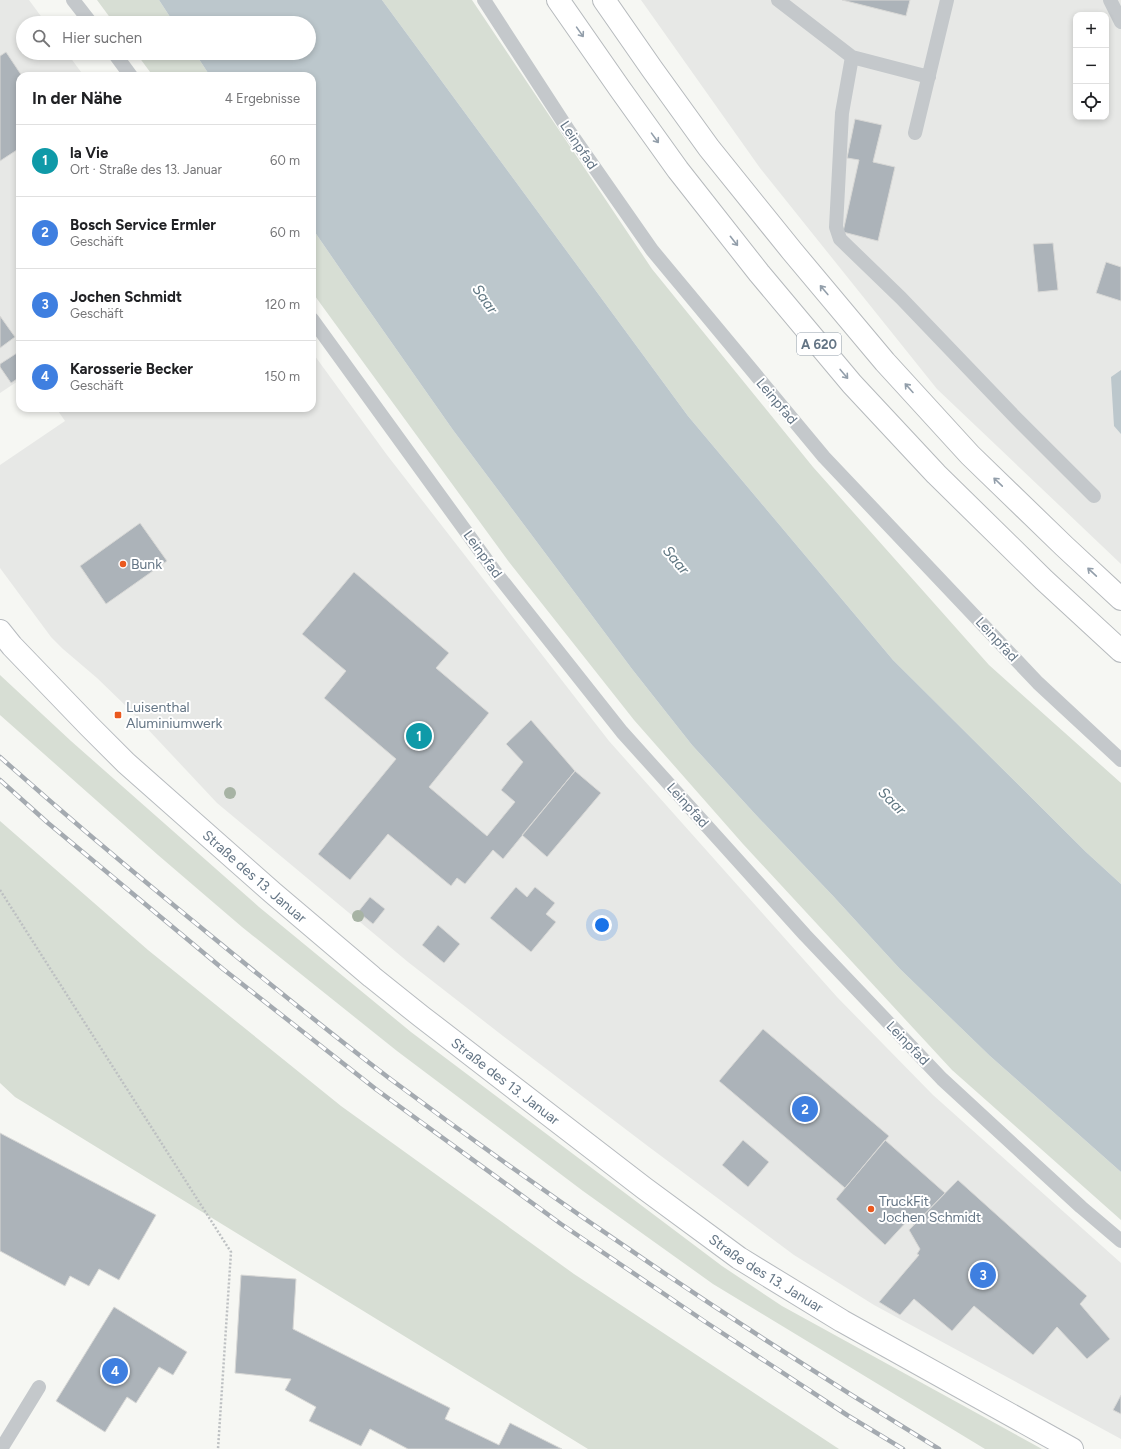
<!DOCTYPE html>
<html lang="de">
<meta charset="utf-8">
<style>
body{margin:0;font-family:Figtree,sans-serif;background:#f6f6f6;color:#202124}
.controls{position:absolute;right:12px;top:12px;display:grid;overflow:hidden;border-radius:8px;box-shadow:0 2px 6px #0003}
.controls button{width:36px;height:36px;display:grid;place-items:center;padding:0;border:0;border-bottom:1px solid #e0e0e0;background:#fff;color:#202124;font:20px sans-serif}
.you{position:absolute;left:602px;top:925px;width:14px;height:14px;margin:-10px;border:3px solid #fff;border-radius:50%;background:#1a73e8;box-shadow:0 0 0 6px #1a73e833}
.badge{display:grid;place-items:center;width:26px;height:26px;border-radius:50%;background:#ea580c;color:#fff;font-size:13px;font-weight:700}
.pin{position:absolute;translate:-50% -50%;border:2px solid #fff;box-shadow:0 1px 4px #0006}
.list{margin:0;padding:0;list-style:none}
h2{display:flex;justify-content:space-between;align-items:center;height:52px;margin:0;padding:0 16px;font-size:17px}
h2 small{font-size:13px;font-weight:400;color:#757577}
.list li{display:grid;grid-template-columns:26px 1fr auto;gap:12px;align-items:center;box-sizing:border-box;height:72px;padding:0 16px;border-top:1px solid #e0e0e0}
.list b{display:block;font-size:15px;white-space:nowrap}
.list p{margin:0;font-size:13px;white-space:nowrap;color:#757577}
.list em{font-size:13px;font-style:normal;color:#757577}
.icon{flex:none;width:22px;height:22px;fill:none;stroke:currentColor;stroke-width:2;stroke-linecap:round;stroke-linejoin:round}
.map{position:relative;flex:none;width:1121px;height:1449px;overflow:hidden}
.search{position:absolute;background:#fff;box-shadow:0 2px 6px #0003;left:16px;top:16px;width:300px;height:44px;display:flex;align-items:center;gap:10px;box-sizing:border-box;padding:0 14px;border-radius:22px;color:#757577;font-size:15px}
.panel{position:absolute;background:#fff;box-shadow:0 2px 6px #0003;left:16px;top:72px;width:300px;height:340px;border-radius:12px}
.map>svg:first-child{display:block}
.built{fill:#e7e8e6;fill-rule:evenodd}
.green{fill:#d7ded4}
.water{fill:#bcc7cc}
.building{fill:#acb3b9;stroke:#d8d8d6}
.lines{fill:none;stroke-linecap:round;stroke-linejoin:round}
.primary-casing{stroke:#b7bbbf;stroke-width:24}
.motorway-casing{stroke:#b6babd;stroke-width:24}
.path{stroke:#bdc0c2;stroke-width:2.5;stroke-dasharray:2 2;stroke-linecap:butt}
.service{stroke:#c4c8cb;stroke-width:14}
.primary{stroke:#fff;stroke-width:22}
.motorway{stroke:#fff;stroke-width:22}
.rail-casing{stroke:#a4aab0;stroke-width:4.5}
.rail{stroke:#fff;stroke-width:3;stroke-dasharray:9;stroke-linecap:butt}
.tree{fill:#a7b3a4}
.oneway{stroke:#929eaa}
.poi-dot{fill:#ea591f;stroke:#fff;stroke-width:1.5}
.labels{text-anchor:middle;stroke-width:4;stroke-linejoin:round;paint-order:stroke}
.shield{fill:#fff;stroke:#929eaa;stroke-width:1}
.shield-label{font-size:13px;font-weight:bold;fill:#647585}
.street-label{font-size:14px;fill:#647585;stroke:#fff}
.poi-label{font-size:14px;fill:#647585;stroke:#fff;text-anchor:start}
.water-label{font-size:15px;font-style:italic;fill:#607782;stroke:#fff}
</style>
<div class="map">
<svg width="1121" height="1449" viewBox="0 0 1121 1449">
<rect width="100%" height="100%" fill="#f6f7f3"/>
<path class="built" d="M0 0H29L46 23H23V53H67L84 76H20V382L18 381 0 393Z
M641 0H1121V564L937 389 760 168ZM1076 15H1106V117H1076Z
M312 352 387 455 609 741 837 997 933 1095 1121 1263V1439L874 1305 794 1255 649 1147 503 1036 408 962 217 803 127 707 97 678 63 649 51 637 0 568V465L65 421 56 408H312Z"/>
<path class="green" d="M97 0H159L174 23H114Z
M382 0H472L652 269 813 467 989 665 1121 783V884L1086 852 893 660 688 416Z
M136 53H195L210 76H153Z
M312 228 354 289 453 430 632 669 692 745 756 815 834 897 900 969 990 1056 1121 1172V1220L952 1070 743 844 634 720 509 562 312 292Z
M0 675 71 741 259 907 411 1032 722 1266 782 1306 1042 1449H985L713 1284 583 1191 397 1051 242 927 158 855 0 715Z
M0 821 148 950 341 1106 574 1274 839 1449H588L15 1097 0 1083Z"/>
<path class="water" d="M159 0H382L688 416 893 660 1086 852 1121 884V1172L990 1056 900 969 834 897 756 815 692 745 632 669 453 430 354 289 312 228V76H210L195 53H309V23H174Z
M1121 370V434L1114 426 1111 377Z"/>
<path class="building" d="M842 0H910L906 16Z
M6 52 22 76H20V148L0 161V56Z
M855 119 882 125 873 162 895 167 878 241 843 232 859 160 847 158Z
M1053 243 1058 290 1038 292 1033 244Z
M1106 262 1121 267V301L1096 293Z
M0 316 15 337 0 348Z
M20 351V377L11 383 0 367V364Z
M140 523 167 561 106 604 80 566Z
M354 572 449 653 436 668 489 713 429 787 487 836 515 802 501 790 523 762 506 744 531 720 575 771 503 859 493 850 465 884 457 878 451 886 388 834 350 880 318 854 396 759 324 698 346 671 302 634Z
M575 771 601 793 547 857 522 835Z
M516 887 527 897 535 887 555 903 546 914 556 922 531 952 490 918Z
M370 897 385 909 373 924 358 912Z
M438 925 460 944 444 963 422 945Z
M763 1029 889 1136 845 1188 719 1081Z
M0 1133 156 1215 119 1280 99 1269 89 1286 70 1276 65 1286 0 1251Z
M743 1140 769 1162 748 1187 722 1165Z
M885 1140 945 1193 914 1225 909 1219 885 1245 836 1199Z
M958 1180 1087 1296 1080 1304 1110 1339 1087 1359 1057 1327 1033 1355 974 1306 952 1331 914 1299 900 1315 879 1302 919 1255 917 1254 920 1249 909 1230Z
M241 1275 296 1279 293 1329 450 1408 445 1419 499 1445 510 1423 562 1449H408L370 1429 361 1446 309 1421 316 1407 285 1390 291 1379 235 1373Z
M114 1307 187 1352 173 1375 159 1367 136 1403 127 1397 105 1432 56 1401Z
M1121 1395V1414L1113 1410Z"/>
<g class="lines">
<defs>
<g id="primary">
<path id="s1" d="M0 631 12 646 89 726 126 763 273 893 372 977 422 1017 644 1188 739 1258 842 1321 1072 1449"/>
</g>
<path id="motorway" d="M558 0 620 89 678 170 759 273 852 384 936 474 1044 580 1121 651
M604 0 652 69 709 148 792 251 885 362 970 455 1064 546 1121 599"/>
</defs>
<use href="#primary" class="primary-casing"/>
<use href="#motorway" class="motorway-casing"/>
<path class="path" d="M0 890 231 1252 218 1449"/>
<path class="service" d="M73 0 91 23
M484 0 569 131 652 250 824 457 1038 683 1121 760
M778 0 852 57 929 77
M1110 0 1121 22
M114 53 131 76
M852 57 842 113 836 227 840 239 901 298 1014 416 1094 496
M915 133 947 0
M312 319 496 573 622 732 805 935 942 1079 1081 1207 1121 1241
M1 1449 39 1387"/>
<use href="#primary" class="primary"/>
<use href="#motorway" class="motorway"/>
<defs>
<path id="rail" d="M0 757C54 805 109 852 165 898 239 959 313 1020 389 1078 566 1210 750 1334 939 1449
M0 780 48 823 223 969 377 1090 561 1224 704 1321 847 1415 903 1449"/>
</defs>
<use href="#rail" class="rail-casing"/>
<use href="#rail" class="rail"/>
</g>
<g class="tree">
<circle cx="230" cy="793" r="6"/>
<circle cx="358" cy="916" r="6"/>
</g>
<defs><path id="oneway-shaft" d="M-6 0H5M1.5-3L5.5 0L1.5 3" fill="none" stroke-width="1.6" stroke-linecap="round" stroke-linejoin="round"/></defs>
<g class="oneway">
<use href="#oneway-shaft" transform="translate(580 32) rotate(55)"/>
<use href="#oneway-shaft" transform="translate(655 138) rotate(54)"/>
<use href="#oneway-shaft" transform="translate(734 241) rotate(52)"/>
<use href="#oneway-shaft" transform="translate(824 290) rotate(-130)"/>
<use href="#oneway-shaft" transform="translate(844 374) rotate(50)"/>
<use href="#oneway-shaft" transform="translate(909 388) rotate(-132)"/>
<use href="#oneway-shaft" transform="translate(998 482) rotate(-136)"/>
<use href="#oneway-shaft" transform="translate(1092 572) rotate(-137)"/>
</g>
<g class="poi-dot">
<circle cx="123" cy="564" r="4"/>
<rect x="114" y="711" width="8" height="8" rx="2"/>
<circle cx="871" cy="1209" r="4"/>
</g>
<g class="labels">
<rect class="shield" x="797" y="333" width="44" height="22" rx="3"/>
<g class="shield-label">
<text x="819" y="349">A 620</text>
</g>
<g class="street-label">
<text transform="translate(579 145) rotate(56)" y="5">Leinpfad</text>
<text transform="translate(777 401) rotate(50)" y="5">Leinpfad</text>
<text transform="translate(483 554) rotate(54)" y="5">Leinpfad</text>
<text transform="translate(997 639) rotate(47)" y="5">Leinpfad</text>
<text transform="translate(688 805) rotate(48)" y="5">Leinpfad</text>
<text dy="5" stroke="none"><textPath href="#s1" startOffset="354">Straße des 13. Januar</textPath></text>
<text transform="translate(908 1043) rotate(46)" y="5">Leinpfad</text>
<text dy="5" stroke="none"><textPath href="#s1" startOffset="678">Straße des 13. Januar</textPath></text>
<text dy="5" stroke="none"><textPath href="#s1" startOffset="1002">Straße des 13. Januar</textPath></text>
</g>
<g class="poi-label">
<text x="131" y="569">Bunk</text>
<text x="126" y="712">Luisenthal<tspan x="126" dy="16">Aluminiumwerk</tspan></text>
<text x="879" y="1206">TruckFit<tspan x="879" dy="16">Jochen Schmidt</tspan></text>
</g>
<g class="water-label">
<text transform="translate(485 299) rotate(55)" y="5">Saar</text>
<text transform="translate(676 560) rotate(50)" y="5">Saar</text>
<text transform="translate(892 801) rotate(45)" y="5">Saar</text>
</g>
</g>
</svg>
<div class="controls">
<button>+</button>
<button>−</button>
<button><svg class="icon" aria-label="locate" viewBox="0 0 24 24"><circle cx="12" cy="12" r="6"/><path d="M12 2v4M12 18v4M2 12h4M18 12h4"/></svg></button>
</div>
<div class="you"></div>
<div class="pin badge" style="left:419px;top:736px;background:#0f9aa8">1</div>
<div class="pin badge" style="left:805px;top:1109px;background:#3f7fe0">2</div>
<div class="pin badge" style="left:983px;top:1275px;background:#3f7fe0">3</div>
<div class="pin badge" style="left:115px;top:1371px;background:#3f7fe0">4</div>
<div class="search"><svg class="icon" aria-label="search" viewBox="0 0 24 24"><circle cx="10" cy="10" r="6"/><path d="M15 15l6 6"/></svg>Hier suchen</div>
<section class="panel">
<h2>In der Nähe<small>4 Ergebnisse</small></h2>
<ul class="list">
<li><span class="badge" style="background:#0f9aa8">1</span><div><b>la Vie</b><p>Ort · Straße des 13. Januar</p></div><em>60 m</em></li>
<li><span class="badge" style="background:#3f7fe0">2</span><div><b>Bosch Service Ermler</b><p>Geschäft</p></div><em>60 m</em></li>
<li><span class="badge" style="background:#3f7fe0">3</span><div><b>Jochen Schmidt</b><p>Geschäft</p></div><em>120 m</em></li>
<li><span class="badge" style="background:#3f7fe0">4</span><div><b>Karosserie Becker</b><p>Geschäft</p></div><em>150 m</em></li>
</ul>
</section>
</div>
